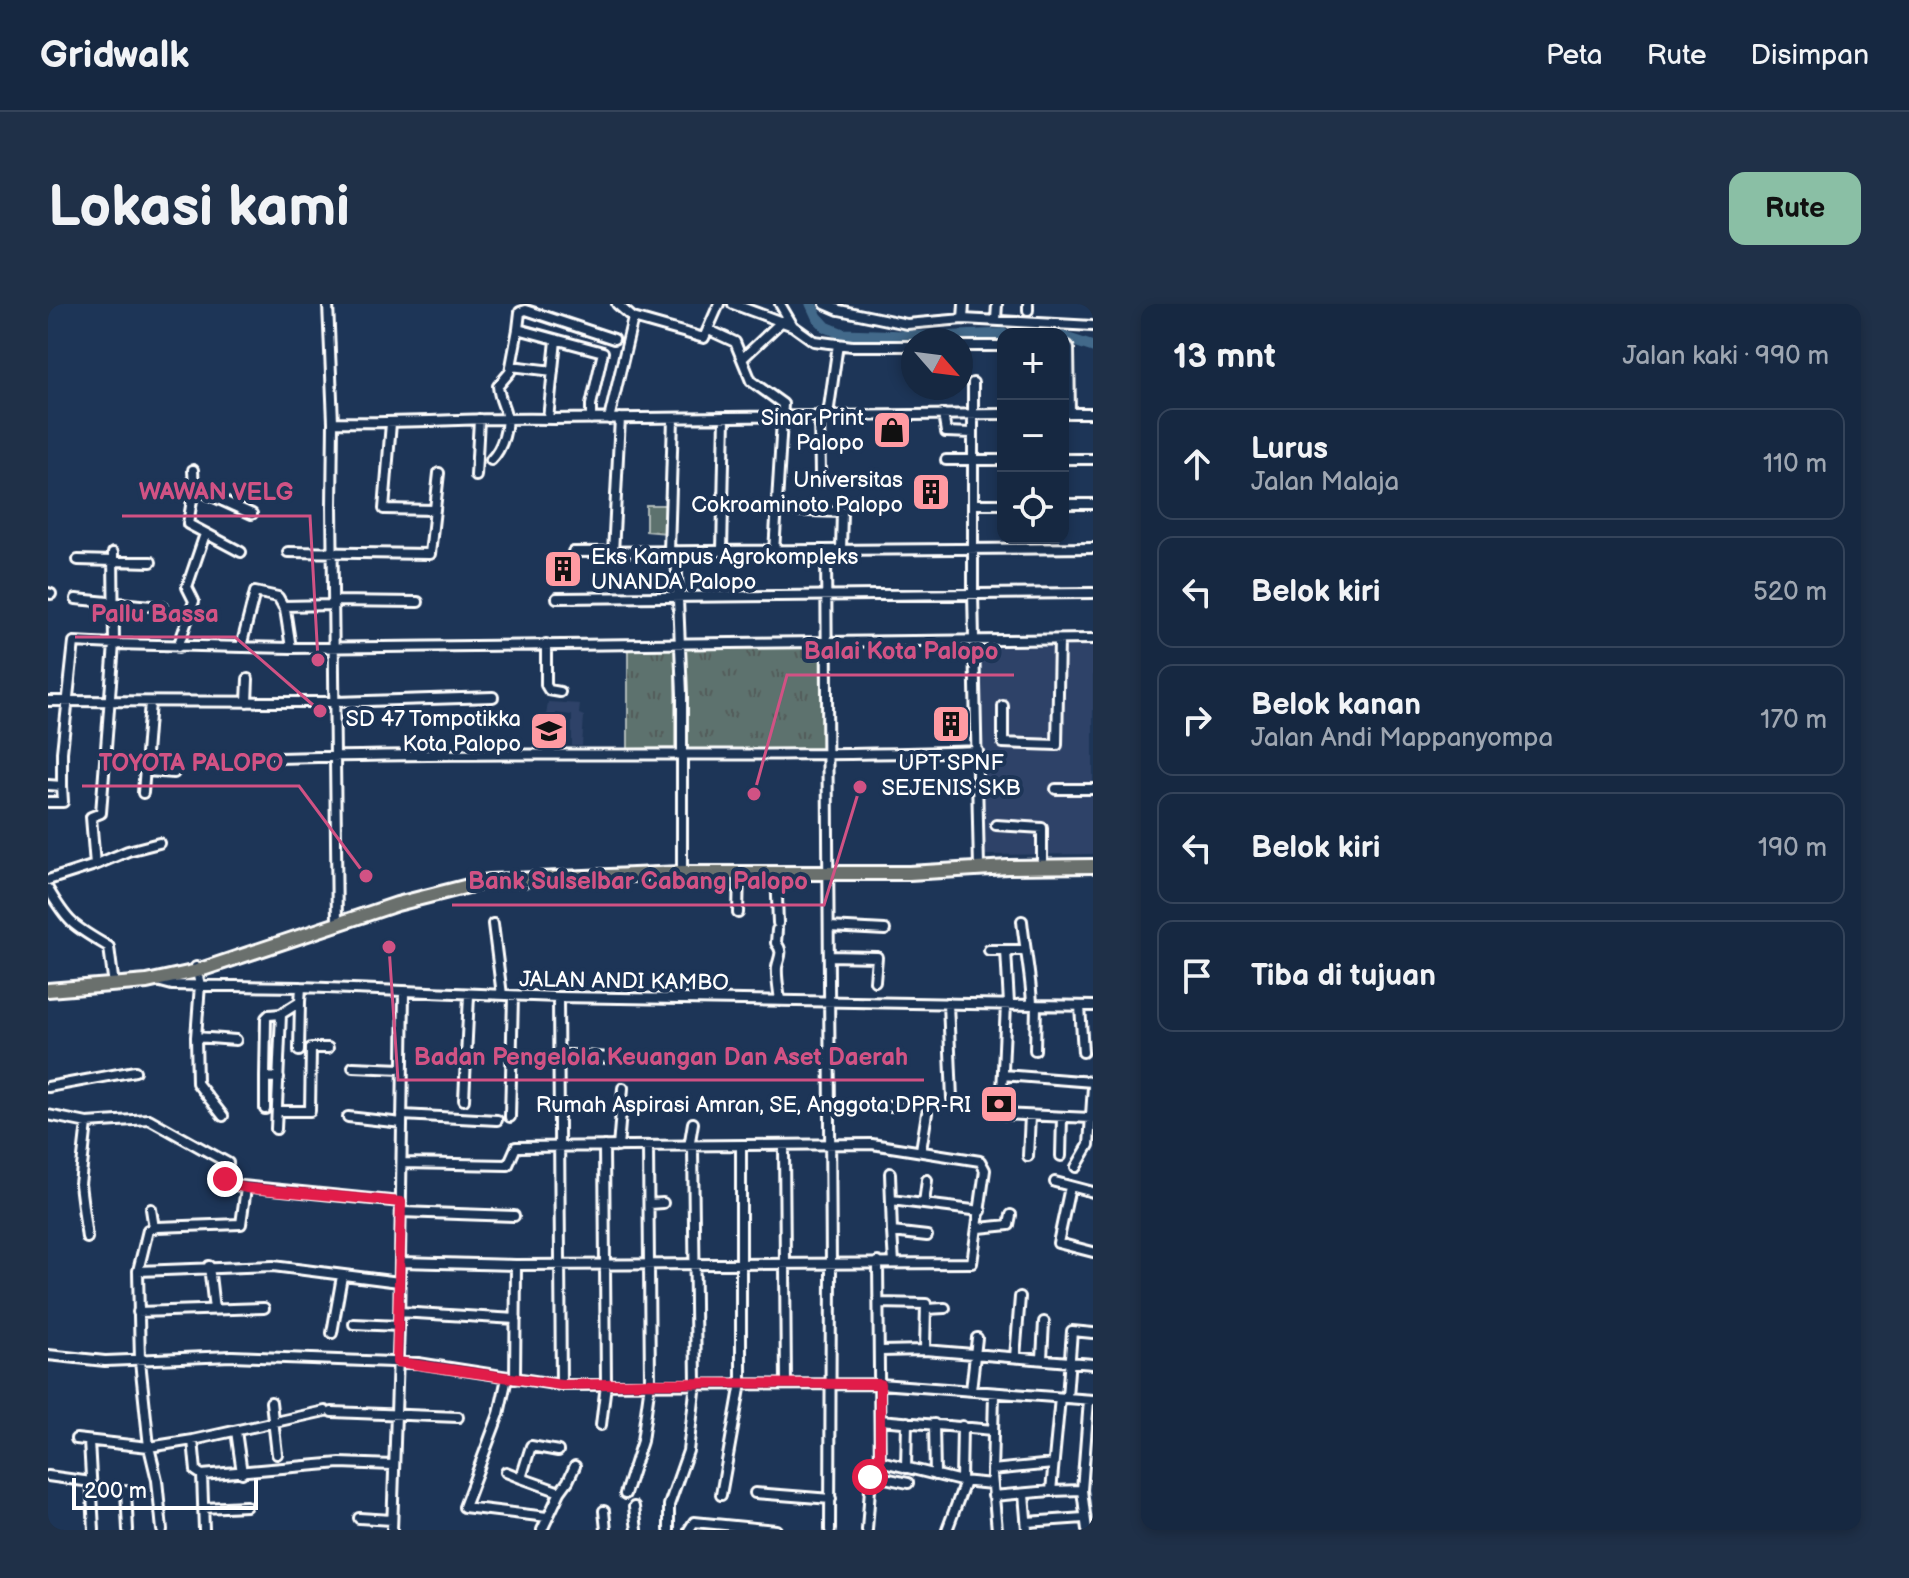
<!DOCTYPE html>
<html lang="id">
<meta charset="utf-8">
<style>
body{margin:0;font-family:"Balsamiq Sans",sans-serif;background:#1f3048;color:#f1f3f6}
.controls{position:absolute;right:24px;top:24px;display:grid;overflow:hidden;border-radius:16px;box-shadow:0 4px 12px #0003}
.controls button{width:72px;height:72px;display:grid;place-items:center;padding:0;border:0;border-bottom:2px solid #35445a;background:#162841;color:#f1f3f6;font:40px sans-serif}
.compass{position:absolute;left:853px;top:24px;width:72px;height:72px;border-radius:50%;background:#162841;box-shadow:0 4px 12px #0003;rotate:118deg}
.scale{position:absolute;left:24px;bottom:20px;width:186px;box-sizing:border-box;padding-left:8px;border:4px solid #fff;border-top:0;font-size:22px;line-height:28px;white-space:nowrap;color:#fff;-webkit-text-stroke:6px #1d3557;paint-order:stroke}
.stop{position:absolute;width:24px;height:24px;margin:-18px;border:6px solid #e11d48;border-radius:50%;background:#fff}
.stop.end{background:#e11d48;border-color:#fff;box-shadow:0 2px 8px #0008}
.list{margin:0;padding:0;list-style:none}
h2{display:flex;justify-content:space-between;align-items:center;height:104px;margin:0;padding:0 32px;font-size:34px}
h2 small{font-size:26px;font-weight:400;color:#9ea6b1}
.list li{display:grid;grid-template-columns:52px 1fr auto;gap:24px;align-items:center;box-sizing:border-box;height:112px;margin:0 16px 16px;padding:0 16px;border:2px solid #35445a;border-radius:16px}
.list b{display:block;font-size:30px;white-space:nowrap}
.list p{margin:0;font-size:26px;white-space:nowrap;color:#9ea6b1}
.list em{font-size:26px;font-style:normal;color:#9ea6b1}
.icon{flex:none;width:44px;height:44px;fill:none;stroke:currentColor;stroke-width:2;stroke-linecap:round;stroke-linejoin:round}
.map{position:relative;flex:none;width:1045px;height:1226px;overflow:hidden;border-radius:16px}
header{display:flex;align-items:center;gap:48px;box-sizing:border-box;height:112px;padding:0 40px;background:#162841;border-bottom:2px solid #35445a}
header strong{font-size:38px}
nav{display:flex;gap:44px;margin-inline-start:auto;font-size:28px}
.intro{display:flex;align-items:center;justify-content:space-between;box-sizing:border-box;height:192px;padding:0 48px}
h1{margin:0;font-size:56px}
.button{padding:20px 36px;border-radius:16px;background:#8abfa5;color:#111;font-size:28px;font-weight:700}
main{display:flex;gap:48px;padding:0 48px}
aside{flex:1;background:#162841;border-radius:16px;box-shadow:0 4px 12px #0003}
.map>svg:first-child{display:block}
.built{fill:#2f4367}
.grass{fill:url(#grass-tufts);stroke:#aeb8b6;stroke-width:2}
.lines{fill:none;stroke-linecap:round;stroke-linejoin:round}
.river{stroke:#42698a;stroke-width:11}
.minor-casing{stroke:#fff;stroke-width:14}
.highway-casing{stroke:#fff;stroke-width:18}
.minor{stroke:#1d3557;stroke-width:8}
.highway{stroke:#6b706d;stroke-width:12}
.route{stroke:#e11d48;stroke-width:10}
.labels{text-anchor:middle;stroke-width:8;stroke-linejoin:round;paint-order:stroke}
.poi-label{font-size:22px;fill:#fff;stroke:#1d3557;text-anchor:end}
.street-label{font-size:22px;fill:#fff;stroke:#1d3557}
.leader{fill:none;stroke:#d15284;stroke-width:3}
.callout-dot{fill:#d15284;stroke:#1d3557;stroke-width:3}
.callout-label{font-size:24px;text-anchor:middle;font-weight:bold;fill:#d15284;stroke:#1d3557;stroke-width:8;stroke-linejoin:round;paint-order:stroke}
</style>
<header>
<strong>Gridwalk</strong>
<nav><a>Peta</a><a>Rute</a><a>Disimpan</a></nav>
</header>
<div class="intro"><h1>Lokasi kami</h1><a class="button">Rute</a></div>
<main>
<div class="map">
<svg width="1045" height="1226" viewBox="0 0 1045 1226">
<defs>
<pattern id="grass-tufts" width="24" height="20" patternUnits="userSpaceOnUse" patternTransform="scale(2)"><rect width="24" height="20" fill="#5d726e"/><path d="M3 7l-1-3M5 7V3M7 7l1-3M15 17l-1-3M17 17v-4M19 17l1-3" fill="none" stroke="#535b5a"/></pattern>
</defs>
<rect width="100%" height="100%" fill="#1d3557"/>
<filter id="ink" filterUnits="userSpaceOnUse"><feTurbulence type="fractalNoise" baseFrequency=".0125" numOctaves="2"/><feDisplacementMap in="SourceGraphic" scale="16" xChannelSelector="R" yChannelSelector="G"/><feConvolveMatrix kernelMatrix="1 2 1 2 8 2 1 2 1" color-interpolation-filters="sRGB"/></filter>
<g filter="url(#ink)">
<path class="built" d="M1045 340V550L935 551 928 342Z
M500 398 532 400 531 410 536 412 534 442H524V411L508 409 505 442H494Z"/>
<path class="grass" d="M598 201H618V229L598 227Z
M627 341V444L580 445V342Z
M774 341V445L637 446 636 342Z"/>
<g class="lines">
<path class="river" d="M763 0 769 13 778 23 795 30 890 33 955 30
M1015 33 1045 43"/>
<defs>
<path id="minor" d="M280 0 285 118 284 202 289 621
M569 0 585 14 656 34 671 0
M685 0 745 22 766 37 804 42H865
M732 0 745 22
M777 0 791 6 859 20 915 15 1045 22
M980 6V0
M915 15 916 0
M948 16 949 0
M470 25 472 8 478 6 566 35
M661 26 687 38 703 77 735 100 726 248
M1015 41 1020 42 1021 45 1022 109
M913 42H955
M695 54 734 17
M463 62 505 67
M925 79V289L931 564
M1015 109H1045
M895 110 898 128 925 129
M771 111 772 170
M780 111 790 40
M500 115 508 36
M561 115 585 14
M285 118C359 120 432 113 505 115L955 110
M343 119 336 205 387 206
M1015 155H1045
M443 156C454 145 462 121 457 107 454 98 451 92 450 82L462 68 470 25 555 48 543 101V115
M898 156H955
M145 166 146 184
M428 172 431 115
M925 200H955
M1015 200H1045
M729 206 794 208 793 246
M674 247 677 113
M778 247 783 961 782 1226
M193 248 140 220 146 184 204 210
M240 248 382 250 391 169
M525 248 1045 244
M621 248 625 114
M628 248 634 390V569
M565 249 572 114
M30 256 103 258
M0 289 3 290
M509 294 1045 289
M28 295 114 303
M285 297 370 298
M235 302 285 301
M498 340V381L501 386 512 388
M130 343 146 297 139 283 157 230
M193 343 207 288 230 293 237 305 243 344
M0 397 288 398 445 393
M199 398 200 375
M955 402V439L1009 441 1011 336
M230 454C463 446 697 455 930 447
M98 467 126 469
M0 481 14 482V448L26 338 66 340 65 249
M1008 485H1045
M95 489 102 398
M0 498H15L14 482
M948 521 994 524V556
M47 561 80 547 111 539
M728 567 730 619
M0 576 47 561 43 513 53 509 66 340 243 344 1045 335
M0 585C22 622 26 622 61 643L65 674
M690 609 691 568
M974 617C977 646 983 672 984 701
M445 620 454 691
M781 623 837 626
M729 626 728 639C736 648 731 653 729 663 728 673 731 687 732 697
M941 646H977
M958 646 961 700
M781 652 829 653 827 677
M148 663 152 681 148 733 149 779 175 812
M109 677 124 681 253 683 510 693 1045 702
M510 693 513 1081
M900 699 904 795
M958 700 953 810 1043 814
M1032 702 1035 748
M148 733 188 736
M987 746 988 701
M251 747 252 698
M510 750 561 754
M305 763 354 765
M955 771 1045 778
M231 774 217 773 218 714 221 711 233 710
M0 783 87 767
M416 796 421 691
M782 802H850
M217 805V773
M230 807H262L263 744H280
M0 811 39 819 101 815 180 859 177 876 185 881 353 898
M354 811 449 816
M300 813 354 819
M462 813 465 692
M39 819 32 880 39 934
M228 825 233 710 252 698 253 683
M736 842 738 1079
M570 843 575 784
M641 843 645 819
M873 846 879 809
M980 852 982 812
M1013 852 1014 813
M1028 863 1041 841 1045 782
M842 869 844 928 879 932
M1007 878 1045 888
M1022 883 1010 939 1045 948
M843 896 933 907
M876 899 879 876
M601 900 615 899
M103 905 106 924
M353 908 466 912
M931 924 961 921 963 911
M844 928 846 959
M352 958 468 961 924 959 937 866 932 857 824 840 468 843 460 861 354 859
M830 958 832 1173
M161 962 166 1005
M90 967 100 926 109 923 193 920 198 884
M831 999 878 1000 877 1046
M878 1005 897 1004
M90 1008 216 1004
M351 1008 468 1015
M306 1020 351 1022
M284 1029 294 972
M833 1047 877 1046 1045 1060
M0 1051 57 1057 184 1052 370 1059 513 1081 832 1080 1045 1096
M967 1053 972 993
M994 1054 996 1018
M459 1074 451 1110 416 1203 499 1213
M467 1075 468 961
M923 1086 929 1034
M946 1089 944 1171 949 1226
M1019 1093 1024 1027 1045 1029
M223 1098 229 1150
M277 1107 145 1136 101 1143 92 1057 90 967 225 962 351 978
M284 1108 410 1113
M832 1116 945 1126
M886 1120 887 1171
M553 1121 558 1080 556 842
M188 1127 194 1169
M28 1135 101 1143 109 1176 114 1226
M145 1136 148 1167 154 1171
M41 1137 46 1226
M832 1157 913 1177 944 1180
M858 1164 859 1118
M944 1166 1005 1160
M458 1168 473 1174
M0 1172 43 1178
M913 1177 914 1122
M78 1187 80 1226
M1003 1187 1034 1186
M512 1188 520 1177 527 1162
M707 1189 783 1195
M577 1190 594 1137 602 1079 600 843
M976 1190 979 1226
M673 1191 693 1079V843
M945 1192 1003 1187 1012 1094
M586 1203 589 1226
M155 1204 198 1202
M556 1207 558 1226
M311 1214 344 1216
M979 1218 1036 1214
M156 1226 154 1171 292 1159 345 1161
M344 1226 351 1022 356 688
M494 1226 512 1188 473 1174 483 1142 510 1147
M621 1226V1201L640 1147 648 1079 645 843
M641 1226 646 1218 728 1226
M819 1226 823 1171 860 1179
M899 1226 917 1178
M1039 1226 1034 1186 1041 1096"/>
<path id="highway" d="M0 686 99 678 149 667 349 600 440 577 634 569H861L960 563 1045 562"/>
</defs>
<use href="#minor" class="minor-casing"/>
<use href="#highway" class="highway-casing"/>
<use href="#minor" class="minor"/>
<use href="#highway" class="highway"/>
</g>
</g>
<g class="lines" filter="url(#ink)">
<path class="route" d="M177 875 181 880 198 884 353 898 349 1058 513 1081 602 1079 832 1080V1173L823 1171 822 1173"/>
</g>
<defs>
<symbol id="shop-square" viewBox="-11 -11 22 22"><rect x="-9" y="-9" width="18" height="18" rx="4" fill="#ff9aa2" stroke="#1d3557"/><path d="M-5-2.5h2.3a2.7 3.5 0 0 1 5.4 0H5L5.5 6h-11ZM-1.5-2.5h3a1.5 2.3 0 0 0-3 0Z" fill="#111"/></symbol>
<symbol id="building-square" viewBox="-11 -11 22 22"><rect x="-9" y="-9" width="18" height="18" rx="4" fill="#ff9aa2" stroke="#1d3557"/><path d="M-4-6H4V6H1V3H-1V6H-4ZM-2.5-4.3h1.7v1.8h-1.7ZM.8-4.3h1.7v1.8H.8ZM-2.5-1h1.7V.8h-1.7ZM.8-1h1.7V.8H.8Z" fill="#111"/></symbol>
<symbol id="school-square" viewBox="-11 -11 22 22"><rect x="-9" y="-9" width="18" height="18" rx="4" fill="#ff9aa2" stroke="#1d3557"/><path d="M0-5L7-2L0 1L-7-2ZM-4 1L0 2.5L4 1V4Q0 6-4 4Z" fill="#111"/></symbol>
<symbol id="bank-square" viewBox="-11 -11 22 22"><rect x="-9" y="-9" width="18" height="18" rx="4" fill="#ff9aa2" stroke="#1d3557"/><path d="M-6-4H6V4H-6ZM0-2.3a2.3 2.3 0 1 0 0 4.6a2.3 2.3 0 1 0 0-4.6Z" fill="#111"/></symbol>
</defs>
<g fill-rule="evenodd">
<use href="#shop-square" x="822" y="104" width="44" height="44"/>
<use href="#building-square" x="861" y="166" width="44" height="44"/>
<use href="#building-square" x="493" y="243" width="44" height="44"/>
<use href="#building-square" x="881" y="398" width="44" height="44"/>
<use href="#school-square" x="479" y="405" width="44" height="44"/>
<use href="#bank-square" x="929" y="778" width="44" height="44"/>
</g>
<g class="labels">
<g class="poi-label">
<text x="816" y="121">Sinar Print<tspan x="816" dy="25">Palopo</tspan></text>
<text x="855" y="183">Universitas<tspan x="855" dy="25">Cokroaminoto Palopo</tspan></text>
<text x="543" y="260" text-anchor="start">Eks Kampus Agrokompleks<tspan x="543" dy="25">UNANDA Palopo</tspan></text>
<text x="473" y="422">SD 47 Tompotikka<tspan x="473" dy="25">Kota Palopo</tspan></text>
<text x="903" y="466" text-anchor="middle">UPT SPNF<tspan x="903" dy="25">SEJENIS SKB</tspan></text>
<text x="923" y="808">Rumah Aspirasi Amran, SE, Anggota DPR-RI</text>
</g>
<g class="street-label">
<text transform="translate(576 676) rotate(1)" y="8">JALAN ANDI KAMBO</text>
</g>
</g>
<path class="leader" d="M270 356L262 212H74M272 407L187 333H27M706 490L739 371H966M318 572L251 482H34M812 483L776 601H404M341 643L350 776H876"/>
<g class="callout-dot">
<circle cx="270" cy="356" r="8"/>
<circle cx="272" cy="407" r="8"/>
<circle cx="706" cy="490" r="8"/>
<circle cx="318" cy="572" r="8"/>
<circle cx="812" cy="483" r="8"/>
<circle cx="341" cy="643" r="8"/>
</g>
<g class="callout-label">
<text x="168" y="196">WAWAN VELG</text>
<text x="107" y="318">Pallu Bassa</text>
<text x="853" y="355">Balai Kota Palopo</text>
<text x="143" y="467">TOYOTA PALOPO</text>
<text x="590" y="585">Bank Sulselbar Cabang Palopo</text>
<text x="613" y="761">Badan Pengelola Keuangan Dan Aset Daerah</text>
</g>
</svg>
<div class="controls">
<button>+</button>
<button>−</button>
<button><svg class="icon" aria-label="locate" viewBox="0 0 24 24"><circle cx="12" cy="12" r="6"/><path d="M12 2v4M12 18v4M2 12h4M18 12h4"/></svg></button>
</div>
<svg class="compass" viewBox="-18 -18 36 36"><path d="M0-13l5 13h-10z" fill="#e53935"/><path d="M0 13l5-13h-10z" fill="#9ea6b1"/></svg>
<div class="scale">200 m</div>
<div class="stop" style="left:822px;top:1173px"></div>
<div class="stop end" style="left:177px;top:875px"></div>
</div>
<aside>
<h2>13 mnt<small>Jalan kaki · 990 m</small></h2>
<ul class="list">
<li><svg class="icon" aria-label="ahead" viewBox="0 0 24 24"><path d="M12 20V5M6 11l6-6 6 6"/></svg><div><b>Lurus</b><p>Jalan Malaja</p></div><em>110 m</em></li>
<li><svg class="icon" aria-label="left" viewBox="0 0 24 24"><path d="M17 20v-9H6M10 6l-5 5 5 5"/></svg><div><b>Belok kiri</b></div><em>520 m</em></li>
<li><svg class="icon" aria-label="right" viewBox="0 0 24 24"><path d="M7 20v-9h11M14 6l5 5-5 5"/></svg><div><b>Belok kanan</b><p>Jalan Andi Mappanyompa</p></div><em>170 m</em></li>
<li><svg class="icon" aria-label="left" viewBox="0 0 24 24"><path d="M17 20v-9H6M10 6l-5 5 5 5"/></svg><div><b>Belok kiri</b></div><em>190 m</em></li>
<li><svg class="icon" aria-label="arrive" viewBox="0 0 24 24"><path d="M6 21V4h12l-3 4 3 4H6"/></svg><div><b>Tiba di tujuan</b></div></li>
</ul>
</aside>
</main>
